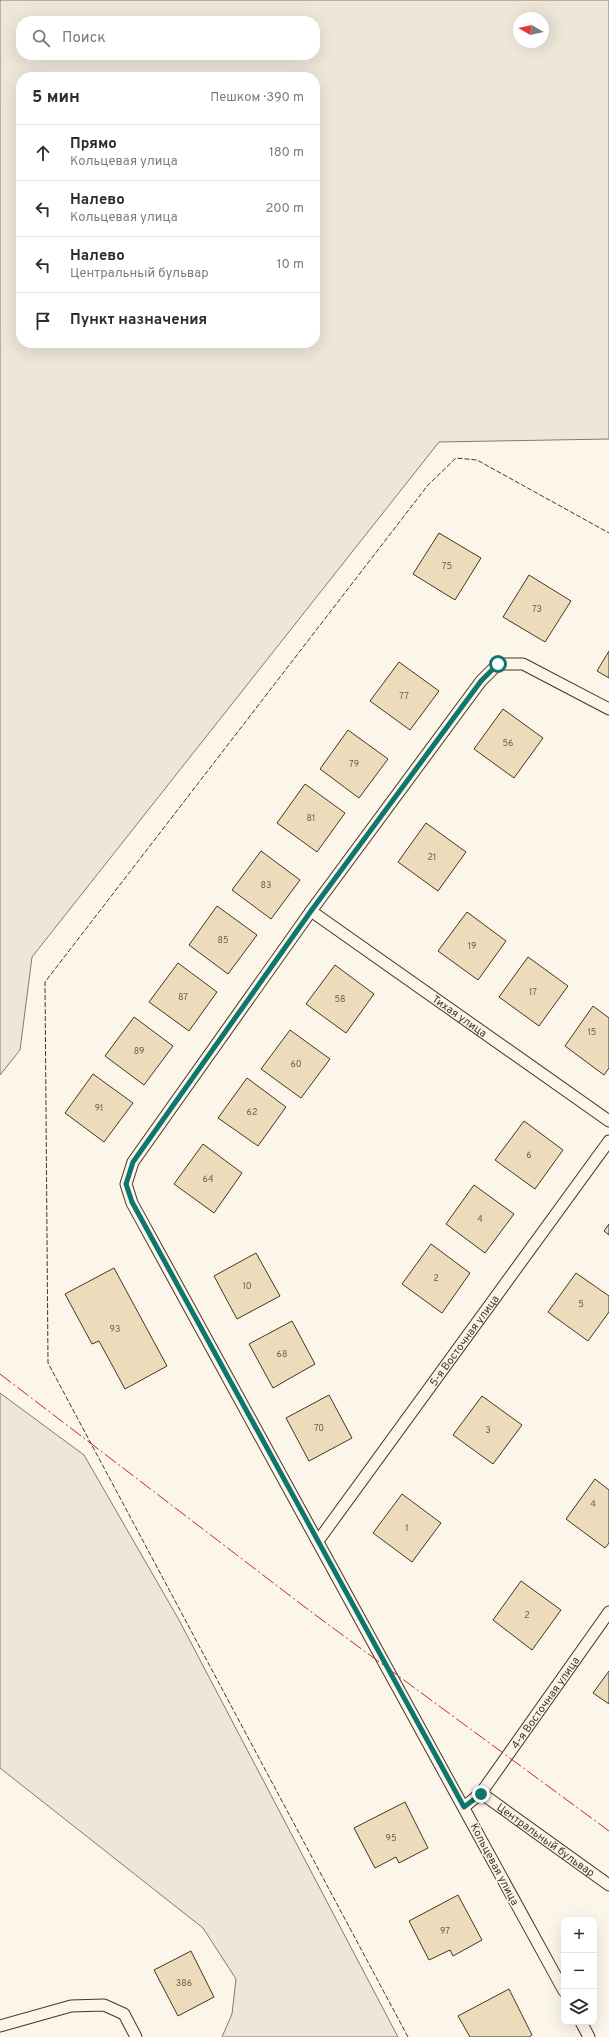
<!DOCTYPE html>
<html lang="ru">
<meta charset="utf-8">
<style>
body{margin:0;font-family:Overpass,sans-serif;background:#f2f2f3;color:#2b2b33}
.controls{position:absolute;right:12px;bottom:12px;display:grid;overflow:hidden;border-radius:8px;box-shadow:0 4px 16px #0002}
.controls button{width:36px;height:36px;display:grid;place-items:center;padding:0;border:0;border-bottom:1px solid #e1e1e2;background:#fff;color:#2b2b33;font:20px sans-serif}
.compass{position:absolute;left:513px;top:12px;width:36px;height:36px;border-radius:50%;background:#fff;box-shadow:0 4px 16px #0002;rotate:279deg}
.stop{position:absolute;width:12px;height:12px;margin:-9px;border:3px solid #0f766e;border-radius:50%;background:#fff}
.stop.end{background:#0f766e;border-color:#fff;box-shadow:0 1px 4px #0008}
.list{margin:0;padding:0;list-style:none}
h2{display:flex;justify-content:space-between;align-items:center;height:52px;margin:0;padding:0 16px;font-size:17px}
h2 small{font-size:13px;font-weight:400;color:#7c7c81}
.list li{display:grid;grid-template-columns:26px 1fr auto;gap:12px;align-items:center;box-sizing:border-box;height:56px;padding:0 16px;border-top:1px solid #e1e1e2}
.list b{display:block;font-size:15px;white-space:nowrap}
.list p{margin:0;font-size:13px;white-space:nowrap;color:#7c7c81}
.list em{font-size:13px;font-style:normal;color:#7c7c81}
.icon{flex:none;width:22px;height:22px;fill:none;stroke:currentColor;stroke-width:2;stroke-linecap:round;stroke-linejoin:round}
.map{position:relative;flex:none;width:609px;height:2037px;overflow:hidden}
.search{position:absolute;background:#fff;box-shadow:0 4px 16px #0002;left:16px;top:16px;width:304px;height:44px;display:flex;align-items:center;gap:10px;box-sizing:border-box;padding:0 14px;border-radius:16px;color:#7c7c81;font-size:15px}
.panel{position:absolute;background:#fff;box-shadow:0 4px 16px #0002;left:16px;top:72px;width:304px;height:276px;border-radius:16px}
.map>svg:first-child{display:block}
.green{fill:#ede6d9;stroke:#887966;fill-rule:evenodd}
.building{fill:#ecdcbc;stroke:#4a3520}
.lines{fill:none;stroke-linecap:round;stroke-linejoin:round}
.service-casing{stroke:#4a3520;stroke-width:13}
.service{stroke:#fbf6e9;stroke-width:11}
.fence{stroke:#4a3520;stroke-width:1;stroke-dasharray:5 2;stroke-linecap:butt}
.power{stroke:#c62828;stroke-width:1;stroke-dasharray:14 3 2 3;stroke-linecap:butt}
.route{stroke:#0f766e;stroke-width:5}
.labels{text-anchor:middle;stroke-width:3;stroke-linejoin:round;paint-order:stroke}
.number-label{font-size:9px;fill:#725f47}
.street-label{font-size:11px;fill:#4a3520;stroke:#fbf6e9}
</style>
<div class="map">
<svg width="609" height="2037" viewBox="0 0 609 2037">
<rect width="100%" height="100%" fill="#fbf6e9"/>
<path class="green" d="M0 0H609V439L439 442 32 957 20 1050 0 1075ZM519 18H543V42H519ZM21 21H315V55H21ZM21 77H315V343H21Z
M0 1393 84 1455 179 1620 398 2037H222L232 2014 236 1979 203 1928 0 1768Z"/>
<path class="building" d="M439 533 481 558 455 600 413 574Z
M529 575 571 601 545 642 503 617Z
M609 651V678L597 671Z
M399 662 439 691 410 730 370 701Z
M503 709 543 738 514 778 474 749Z
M348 730 388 759 359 798 320 769Z
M305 784 345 813 317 852 277 823Z
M426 823 466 852 438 891 398 862Z
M261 851 300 880 271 919 232 890Z
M217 906 257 935 228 974 189 945Z
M467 912 506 941 478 980 438 951Z
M528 957 568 986 539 1026 499 997Z
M178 963 217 992 189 1031 149 1002Z
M335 965 374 994 346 1033 306 1004Z
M593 1006 609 1018V1068L604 1075 565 1046Z
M134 1017 173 1046 144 1085 105 1056Z
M290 1030 330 1059 301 1098 261 1069Z
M93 1074 133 1103 104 1142 65 1113Z
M247 1078 286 1107 258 1146 218 1118Z
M524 1121 563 1150 535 1189 495 1160Z
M203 1144 242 1173 214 1213 174 1184Z
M474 1185 514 1214 485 1253 446 1224Z
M609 1224V1235L604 1231Z
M431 1244 470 1273 442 1313 402 1284Z
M256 1253 280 1296 237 1319 214 1276Z
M114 1268 167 1366 125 1389 99 1341 92 1344 65 1294Z
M576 1273 609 1296V1312L588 1341 548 1312Z
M292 1321 315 1364 273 1388 249 1344Z
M329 1395 352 1438 309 1461 286 1418Z
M482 1396 522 1425 493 1464 453 1435Z
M595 1479 609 1490V1543L605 1548 566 1519Z
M402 1494 441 1523 412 1562 373 1533Z
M521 1581 561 1610 532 1650 493 1620Z
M609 1671V1704L593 1693Z
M405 1802 428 1848 399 1863 396 1857 375 1868 354 1828Z
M458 1895 482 1940 453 1956 450 1950 429 1960 409 1921Z
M191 1951 214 1997 178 2016 154 1970Z
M509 1989 532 2035 529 2037H470L458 2016Z"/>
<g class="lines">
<defs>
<g id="service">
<path id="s1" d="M311 911 609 1121"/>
<path id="s2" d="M318 1541 609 1141"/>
<path id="s3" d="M481 1793 609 1612"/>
<path id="s4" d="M464 1807 481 1793 609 1885"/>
<path d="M564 1991 132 1203 126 1184 133 1162 311 911 481 681 498 664H523L609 709"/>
<path d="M581 2022 589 2037"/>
<path d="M0 2026 71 2006 104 2005 124 2014 136 2037"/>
</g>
</defs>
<use href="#service" class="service-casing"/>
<use href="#service" class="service"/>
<path class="fence" d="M408 2037 48 1363 45 982 428 485 456 458 477 460 609 533"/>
<path class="power" d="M0 1374 314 1614 609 1831"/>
</g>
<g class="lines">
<path class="route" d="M481 1794 464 1807 132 1202 126 1184 133 1162 311 911 481 681 498 664"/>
</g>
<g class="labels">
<g class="number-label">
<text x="447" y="569">75</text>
<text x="537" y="612">73</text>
<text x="404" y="699">77</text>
<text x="508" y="746">56</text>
<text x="354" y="767">79</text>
<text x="311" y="821">81</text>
<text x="432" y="860">21</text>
<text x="266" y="888">83</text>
<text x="223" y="943">85</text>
<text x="472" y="949">19</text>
<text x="533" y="995">17</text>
<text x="183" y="1000">87</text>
<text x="340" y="1002">58</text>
<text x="592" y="1035">15</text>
<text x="139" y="1054">89</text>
<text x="296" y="1067">60</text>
<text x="99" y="1111">91</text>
<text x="252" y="1115">62</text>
<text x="529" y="1158">6</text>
<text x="208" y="1182">64</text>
<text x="480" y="1222">4</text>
<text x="436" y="1281">2</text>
<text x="247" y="1289">10</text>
<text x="581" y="1307">5</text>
<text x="115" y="1332">93</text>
<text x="282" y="1357">68</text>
<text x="319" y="1431">70</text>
<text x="488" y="1433">3</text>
<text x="593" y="1507">4</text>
<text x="407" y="1531">1</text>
<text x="527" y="1618">2</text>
<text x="391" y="1841">95</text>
<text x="445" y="1934">97</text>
<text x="184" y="1986">386</text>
</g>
<g class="street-label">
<text dy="4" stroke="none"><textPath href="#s1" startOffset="182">Тихая улица</textPath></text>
<text dy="4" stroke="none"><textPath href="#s2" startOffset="248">5-я Восточная улица</textPath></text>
<text dy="4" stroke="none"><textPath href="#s3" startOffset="111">4-я Восточная улица</textPath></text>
<text dy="4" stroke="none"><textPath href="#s4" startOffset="102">Центральный бульвар</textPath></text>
<text transform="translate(495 1864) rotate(62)" y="4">Кольцевая улица</text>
</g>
</g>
</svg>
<div class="controls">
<button>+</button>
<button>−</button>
<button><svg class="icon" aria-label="layers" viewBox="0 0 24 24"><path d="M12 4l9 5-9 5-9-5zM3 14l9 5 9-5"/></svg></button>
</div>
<svg class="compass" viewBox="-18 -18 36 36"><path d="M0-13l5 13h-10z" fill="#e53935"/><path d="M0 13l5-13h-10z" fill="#7c7c81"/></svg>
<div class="stop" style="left:498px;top:664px"></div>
<div class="stop end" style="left:481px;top:1794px"></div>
<div class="search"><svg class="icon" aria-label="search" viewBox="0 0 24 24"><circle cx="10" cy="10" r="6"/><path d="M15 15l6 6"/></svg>Поиск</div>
<section class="panel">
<h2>5 мин<small>Пешком · 390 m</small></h2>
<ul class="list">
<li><svg class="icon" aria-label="ahead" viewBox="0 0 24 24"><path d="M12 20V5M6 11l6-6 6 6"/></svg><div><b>Прямо</b><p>Кольцевая улица</p></div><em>180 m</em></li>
<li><svg class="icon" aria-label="left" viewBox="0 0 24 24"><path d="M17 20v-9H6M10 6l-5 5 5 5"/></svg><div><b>Налево</b><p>Кольцевая улица</p></div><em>200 m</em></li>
<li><svg class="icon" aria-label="left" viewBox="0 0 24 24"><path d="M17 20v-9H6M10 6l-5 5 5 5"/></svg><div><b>Налево</b><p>Центральный бульвар</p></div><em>10 m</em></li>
<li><svg class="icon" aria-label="arrive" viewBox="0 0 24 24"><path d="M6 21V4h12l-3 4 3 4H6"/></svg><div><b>Пункт назначения</b></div></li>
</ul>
</section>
</div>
